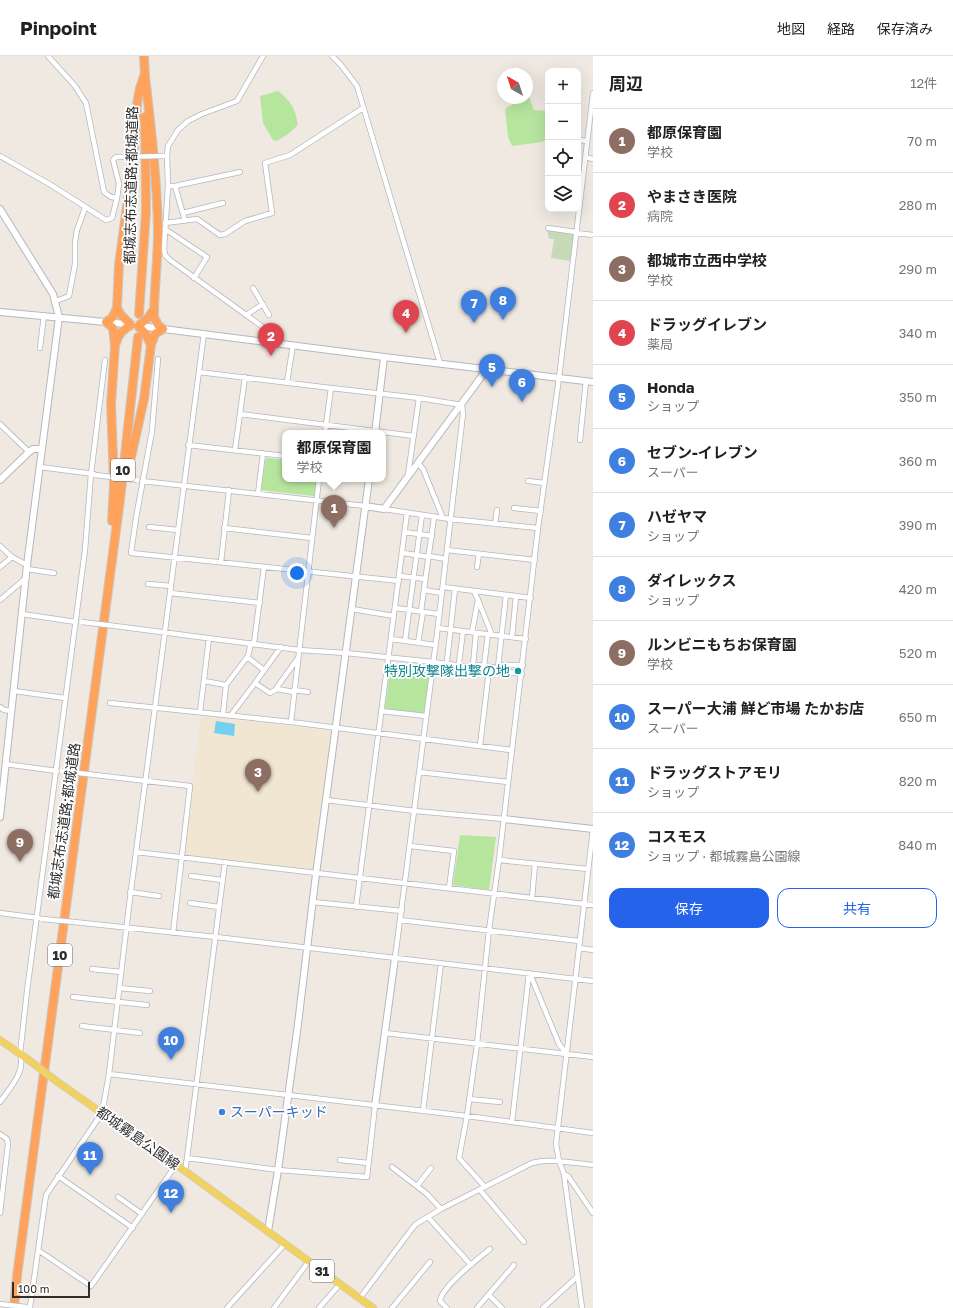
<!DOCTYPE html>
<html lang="ja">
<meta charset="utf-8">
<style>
body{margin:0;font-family:"Golos Text","Noto Sans JP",sans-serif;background:#f2f2f2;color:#202124}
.controls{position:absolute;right:12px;top:12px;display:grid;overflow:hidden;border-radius:8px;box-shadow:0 4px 16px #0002}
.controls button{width:36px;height:36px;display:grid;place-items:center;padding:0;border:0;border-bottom:1px solid #e0e0e0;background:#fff;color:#202124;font:20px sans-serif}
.compass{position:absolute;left:497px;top:12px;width:36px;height:36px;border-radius:50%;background:#fff;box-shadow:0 4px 16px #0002;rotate:321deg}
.scale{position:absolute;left:12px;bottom:10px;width:78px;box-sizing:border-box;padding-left:4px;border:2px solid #2e2e2e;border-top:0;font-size:11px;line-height:14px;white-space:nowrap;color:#2e2e2e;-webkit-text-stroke:3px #fff;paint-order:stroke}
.you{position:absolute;left:297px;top:517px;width:14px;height:14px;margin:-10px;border:3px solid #fff;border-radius:50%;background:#1a73e8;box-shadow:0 0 0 6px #1a73e833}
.badge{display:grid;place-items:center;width:26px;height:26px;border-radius:50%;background:#2563eb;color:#fff;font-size:13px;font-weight:700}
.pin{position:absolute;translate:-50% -33px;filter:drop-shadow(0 1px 2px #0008)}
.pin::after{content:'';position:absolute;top:21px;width:14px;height:12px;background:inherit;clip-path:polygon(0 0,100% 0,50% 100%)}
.popup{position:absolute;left:282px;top:374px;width:104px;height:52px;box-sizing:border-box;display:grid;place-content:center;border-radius:8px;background:#fff;filter:drop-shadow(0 1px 3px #0005);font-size:13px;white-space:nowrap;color:#757577}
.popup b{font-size:15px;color:#202124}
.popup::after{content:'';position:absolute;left:50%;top:100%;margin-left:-8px;border:8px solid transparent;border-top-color:#fff}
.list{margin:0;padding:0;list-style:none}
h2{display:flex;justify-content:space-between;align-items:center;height:52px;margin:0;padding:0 16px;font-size:17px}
h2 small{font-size:13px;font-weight:400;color:#757577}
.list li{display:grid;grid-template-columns:26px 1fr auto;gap:12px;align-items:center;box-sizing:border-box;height:64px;padding:0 16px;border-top:1px solid #e0e0e0}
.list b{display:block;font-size:15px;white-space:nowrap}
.list p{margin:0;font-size:13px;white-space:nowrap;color:#757577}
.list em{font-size:13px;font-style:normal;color:#757577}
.actions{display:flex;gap:8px;padding:12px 16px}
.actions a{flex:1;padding:9px 0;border:1px solid #2563eb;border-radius:12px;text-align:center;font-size:14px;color:#2563eb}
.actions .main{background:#2563eb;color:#fff}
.icon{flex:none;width:22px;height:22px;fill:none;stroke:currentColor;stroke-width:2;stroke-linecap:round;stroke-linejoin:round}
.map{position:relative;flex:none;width:593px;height:1252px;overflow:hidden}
header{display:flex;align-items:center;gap:24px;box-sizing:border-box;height:56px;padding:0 20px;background:#fff;border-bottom:1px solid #e0e0e0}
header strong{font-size:19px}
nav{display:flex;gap:22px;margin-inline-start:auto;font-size:14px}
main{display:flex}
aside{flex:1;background:#fff}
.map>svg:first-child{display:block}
.education{fill:#f0e6d1}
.green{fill:#b6e59e}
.cemetery{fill:#c8d9b8}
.water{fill:#75cff0}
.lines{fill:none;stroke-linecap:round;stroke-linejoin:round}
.street-casing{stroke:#b4b7c1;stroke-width:6}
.secondary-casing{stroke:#b4b7c1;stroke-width:8}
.primary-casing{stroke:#c9c9c9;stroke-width:8}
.highway-casing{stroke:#c9c9c9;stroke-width:10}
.street{stroke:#fff;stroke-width:4.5}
.secondary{stroke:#fff;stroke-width:6}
.primary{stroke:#f2d163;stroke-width:7}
.highway{stroke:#ffa35c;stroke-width:8}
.street-bridge-casing{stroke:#b4b7c1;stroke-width:6;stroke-linecap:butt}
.primary-bridge-casing{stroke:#c9c9c9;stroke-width:8;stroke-linecap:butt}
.street-bridge{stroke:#fff;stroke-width:4.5}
.primary-bridge{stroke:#f2d163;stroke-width:7}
.culture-dot{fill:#0f9aa8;stroke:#fff;stroke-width:1.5}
.shop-dot{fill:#3f7fe0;stroke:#fff;stroke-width:1.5}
.labels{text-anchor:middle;stroke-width:3.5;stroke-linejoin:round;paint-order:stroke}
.shield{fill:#fff;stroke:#6d6d6d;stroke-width:1}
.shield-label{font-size:13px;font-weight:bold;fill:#2e2e2e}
.street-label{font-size:14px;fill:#2e2e2e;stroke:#fff}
.culture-label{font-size:14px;fill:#0d838f;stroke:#fff;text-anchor:end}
.shop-label{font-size:14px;fill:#366cbe;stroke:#fff;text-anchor:start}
</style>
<header>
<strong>Pinpoint</strong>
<nav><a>地図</a><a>経路</a><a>保存済み</a></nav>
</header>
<main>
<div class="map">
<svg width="593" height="1252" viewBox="0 0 593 1252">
<rect width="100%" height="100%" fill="#efe9e1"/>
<path class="education" d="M201 660 331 675 314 812 312 814 185 799 184 797Z"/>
<path class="green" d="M278 35C291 45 295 52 298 69L288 78 277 85 273 84 263 67 260 40Z
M528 38 534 54 548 55V82L542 86 512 90 508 81 505 53 522 42H527Z
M266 402 285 404V423H317L314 440 261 434Z
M393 610 430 614 424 658 385 654 390 612Z
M460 779 496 781 489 834 453 829Z"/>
<path class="cemetery" d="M547 174 574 178 570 205 551 202 554 183H549Z"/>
<path class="water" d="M216 665 235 668 234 680 214 677Z"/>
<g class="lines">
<defs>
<path id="street" d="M332 0 341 9 357 30 440 307
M578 84 587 85
M0 100 51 129 106 164 112 162 117 142 111 141 104 136 86 47 75 30 48 0
M585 101 593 103
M168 130 164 193 165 199 170 204 267 274 272 281V286
M175 130 240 116
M117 142 119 128 113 104 116 101H120
M183 157 223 147
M185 165 175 130H168L167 100 168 90 178 74 188 65 202 58 237 45 263 0
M165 167 197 163 220 179 225 178 245 165 272 157 265 107 290 99 363 52
M548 172 576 176
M165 173 207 201 194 222
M576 177 593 179
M253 232 269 259
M56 245 69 240 75 208V186L77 174 85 152
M246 259 263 248
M40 292 44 259
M158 303 152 375 136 462 131 497 399 525
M199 316 331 332
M287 326 293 289
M240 358 414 380
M0 368 29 396
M325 377 331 332 419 342 462 349 463 358 437 578 395 902
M580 384 586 325
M188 389 285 400
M235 394 245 321
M418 407 423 413 443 462
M40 411 94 418
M408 419 419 342
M142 425 365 450
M528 425 544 427
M258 438 263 397
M514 452 541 455
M384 453 450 463 538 472
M495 468 497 454
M149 471 178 474
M224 472 312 482
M405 476 432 480
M0 490 12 501 27 509
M447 494 535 504
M403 497 429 501
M429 500 446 503
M221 506 229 434
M0 511 12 501
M477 511 479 498
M27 513 54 517
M400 520 425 523
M148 528 171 530
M443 531 531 542
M424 534 442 537
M170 537 260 547
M0 544 26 522
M478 544 492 579
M396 552 439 558
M352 553 394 560
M421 555 434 461
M22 558 76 566
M115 570 299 594 346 597 433 606 522 618
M438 572 526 583
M472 576 478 544 474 535
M512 581 516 540
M391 583 435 589
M405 585 422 459
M254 587 264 511
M418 587 423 556
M281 591 255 627 270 637 277 633 294 636
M247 601 264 614
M447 605 455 533
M459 607 463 575
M473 609 476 577
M478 609 497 612 500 609H523
M484 610 488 578
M498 611 506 539
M204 625 226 629 223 658
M226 629 248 600 251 587
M275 634 298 602
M294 634 308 636
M14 635 65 642
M110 647 291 666 511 694
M0 651 4 654 11 655
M381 655 426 660
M200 656 209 582
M231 659 255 627
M291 666 319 423
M480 690 489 614
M5 708 57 715
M419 716 508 726
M95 719 190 730 173 877
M326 744 415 755 504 763
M410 790 454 795 449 832
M136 796 593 849
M499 804 588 813
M225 806 187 1102 278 1114 367 1121 375 1050
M191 820 222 824
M130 836 159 840
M532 842 535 808
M313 846 402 855
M190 847 219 851
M356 851 407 457
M0 857 39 862
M400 864 579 885
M74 866 216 881 593 925
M579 892 593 894
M92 913 121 916
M530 918 559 988 566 997
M119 932 150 935
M73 941 147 949
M82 970 140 977
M385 977 593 1001
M109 1018 467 1060 593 1077
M469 1043 500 1046
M0 1046C9 1033 26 1016 20 998L27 935 85 494 91 418 105 304
M423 1055 441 907
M512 1066 529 917
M0 1078 7 1083 8 1088 0 1157
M340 1104 368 1107
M392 1111 427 1138 441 1153
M185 1115 187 1102
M564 1118 568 1120 593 1157
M58 1120 133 1172
M417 1130 431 1112
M485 1131 459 1102 467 1060 477 988 489 874 499 804 538 472 559 322 593 37
M480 1134 524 1186
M118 1141 142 1158
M428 1161 471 1209
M38 1194 91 1230 176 1109
M489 1239 502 1252
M360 1242 411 1174 416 1168 441 1153 532 1107C551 1102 573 1107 593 1109
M30 1251 46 1139 102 1057 109 1018 130 842 204 277
M227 1252 285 1188
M274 1252 309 1205
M319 1252 340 1228
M392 1252 430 1206
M447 1252 440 1245C442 1230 478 1203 490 1193
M477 1252 514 1209
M543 1252 578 1220
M582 1252 565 1126 564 1118 559 1105 556 1088 593 773"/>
<path id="secondary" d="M0 153 53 238 59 261 27 509 0 761
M0 256 116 267 384 301 593 326
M375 377 384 301
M0 424 29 396 33 393H42
M365 450 384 453 487 313
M504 763 593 773
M375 1050 395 902
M268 1175 278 1114 298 968 316 818 369 423"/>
<path id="primary" d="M0 984 26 1002
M59 1027 185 1115 373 1252"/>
<path id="highway" d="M144 0 145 22
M145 20C151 72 157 123 158 175 158 204 154 232 154 261L158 269 163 273
M139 258 146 156 145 61
M116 287C118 279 123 273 131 269L121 259 117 252
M151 289 145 277 138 270 148 262 154 253
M128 415 144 343 151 289 155 278 163 273
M112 465 114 428 111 348 115 290 113 272 106 266 112 262 117 252 119 208 132 114 136 72 137 48 140 32 145 17
M14 1252 17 1220 120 444 138 281"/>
</defs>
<use href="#street" class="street-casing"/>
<use href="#secondary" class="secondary-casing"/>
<use href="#primary" class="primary-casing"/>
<use href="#highway" class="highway-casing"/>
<use href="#street" class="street"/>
<use href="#secondary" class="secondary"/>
<use href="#primary" class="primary"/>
<use href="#highway" class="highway"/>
<defs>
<path id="street-bridge" d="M120 101 163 100
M95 419 137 424
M82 566 115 570
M62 715 95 719
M42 863 74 866
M0 1248 26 1251"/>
<path id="primary-bridge" d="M26 1002 59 1027"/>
</defs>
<use href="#street-bridge" class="street-bridge-casing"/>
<use href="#primary-bridge" class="primary-bridge-casing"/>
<use href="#street-bridge" class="street-bridge"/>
<use href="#primary-bridge" class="primary-bridge"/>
</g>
<circle class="culture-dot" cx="518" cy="615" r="4"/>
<circle class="shop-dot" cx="222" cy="1056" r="4"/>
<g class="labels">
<g class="shield">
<rect x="111" y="403" width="24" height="22" rx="3"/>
<rect x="48" y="888" width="24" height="22" rx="3"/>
<rect x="310" y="1204" width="24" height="22" rx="3"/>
</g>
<g class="shield-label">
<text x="123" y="419">10</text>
<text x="60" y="904">10</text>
<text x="322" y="1220">31</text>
</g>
<g class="street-label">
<text transform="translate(131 129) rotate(-89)" y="5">都城志布志道路;都城道路</text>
<text transform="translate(64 765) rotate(-82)" y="5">都城志布志道路;都城道路</text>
<text transform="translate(138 1082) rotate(35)" y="5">都城霧島公園線</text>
</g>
<g class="culture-label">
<text x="510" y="620">特別攻撃隊出撃の地</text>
</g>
<g class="shop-label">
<text x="230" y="1061">スーパーキッド</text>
</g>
</g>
</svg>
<div class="controls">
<button>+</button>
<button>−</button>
<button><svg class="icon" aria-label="locate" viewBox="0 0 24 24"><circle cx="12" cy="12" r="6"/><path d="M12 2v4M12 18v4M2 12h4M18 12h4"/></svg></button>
<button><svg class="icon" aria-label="layers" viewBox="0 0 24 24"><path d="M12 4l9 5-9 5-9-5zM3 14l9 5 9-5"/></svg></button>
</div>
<svg class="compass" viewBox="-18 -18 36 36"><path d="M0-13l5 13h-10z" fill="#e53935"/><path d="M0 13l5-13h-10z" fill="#757577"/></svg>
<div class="scale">100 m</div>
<div class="you"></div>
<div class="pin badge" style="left:334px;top:472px;background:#8d6e63">1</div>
<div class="popup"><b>都原保育園</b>学校</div>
<div class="pin badge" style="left:271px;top:300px;background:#e0444e">2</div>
<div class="pin badge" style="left:258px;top:736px;background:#8d6e63">3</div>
<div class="pin badge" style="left:406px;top:277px;background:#e0444e">4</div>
<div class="pin badge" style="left:492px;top:331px;background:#3f7fe0">5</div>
<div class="pin badge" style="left:522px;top:346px;background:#3f7fe0">6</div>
<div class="pin badge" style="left:474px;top:267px;background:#3f7fe0">7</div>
<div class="pin badge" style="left:503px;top:264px;background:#3f7fe0">8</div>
<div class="pin badge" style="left:20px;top:806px;background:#8d6e63">9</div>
<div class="pin badge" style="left:171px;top:1004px;background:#3f7fe0">10</div>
<div class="pin badge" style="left:90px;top:1119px;background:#3f7fe0">11</div>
<div class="pin badge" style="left:171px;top:1157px;background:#3f7fe0">12</div>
</div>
<aside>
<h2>周辺<small>12件</small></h2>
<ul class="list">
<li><span class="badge" style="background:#8d6e63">1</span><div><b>都原保育園</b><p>学校</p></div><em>70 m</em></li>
<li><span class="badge" style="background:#e0444e">2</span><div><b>やまさき医院</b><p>病院</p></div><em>280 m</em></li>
<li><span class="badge" style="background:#8d6e63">3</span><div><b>都城市立西中学校</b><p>学校</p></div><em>290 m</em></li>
<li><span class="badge" style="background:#e0444e">4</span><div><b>ドラッグイレブン</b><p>薬局</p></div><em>340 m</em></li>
<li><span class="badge" style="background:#3f7fe0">5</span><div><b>Honda</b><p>ショップ</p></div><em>350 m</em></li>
<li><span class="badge" style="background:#3f7fe0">6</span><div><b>セブン-イレブン</b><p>スーパー</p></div><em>360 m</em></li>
<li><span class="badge" style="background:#3f7fe0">7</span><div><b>ハゼヤマ</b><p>ショップ</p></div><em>390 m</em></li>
<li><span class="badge" style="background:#3f7fe0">8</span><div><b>ダイレックス</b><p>ショップ</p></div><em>420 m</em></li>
<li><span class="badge" style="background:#8d6e63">9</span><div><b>ルンビニもちお保育園</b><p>学校</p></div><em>520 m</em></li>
<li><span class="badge" style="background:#3f7fe0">10</span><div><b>スーパー大浦 鮮ど市場 たかお店</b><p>スーパー</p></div><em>650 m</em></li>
<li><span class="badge" style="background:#3f7fe0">11</span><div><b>ドラッグストアモリ</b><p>ショップ</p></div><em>820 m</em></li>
<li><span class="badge" style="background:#3f7fe0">12</span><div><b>コスモス</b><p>ショップ · 都城霧島公園線</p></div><em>840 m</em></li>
</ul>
<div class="actions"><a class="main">保存</a><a>共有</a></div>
</aside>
</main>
